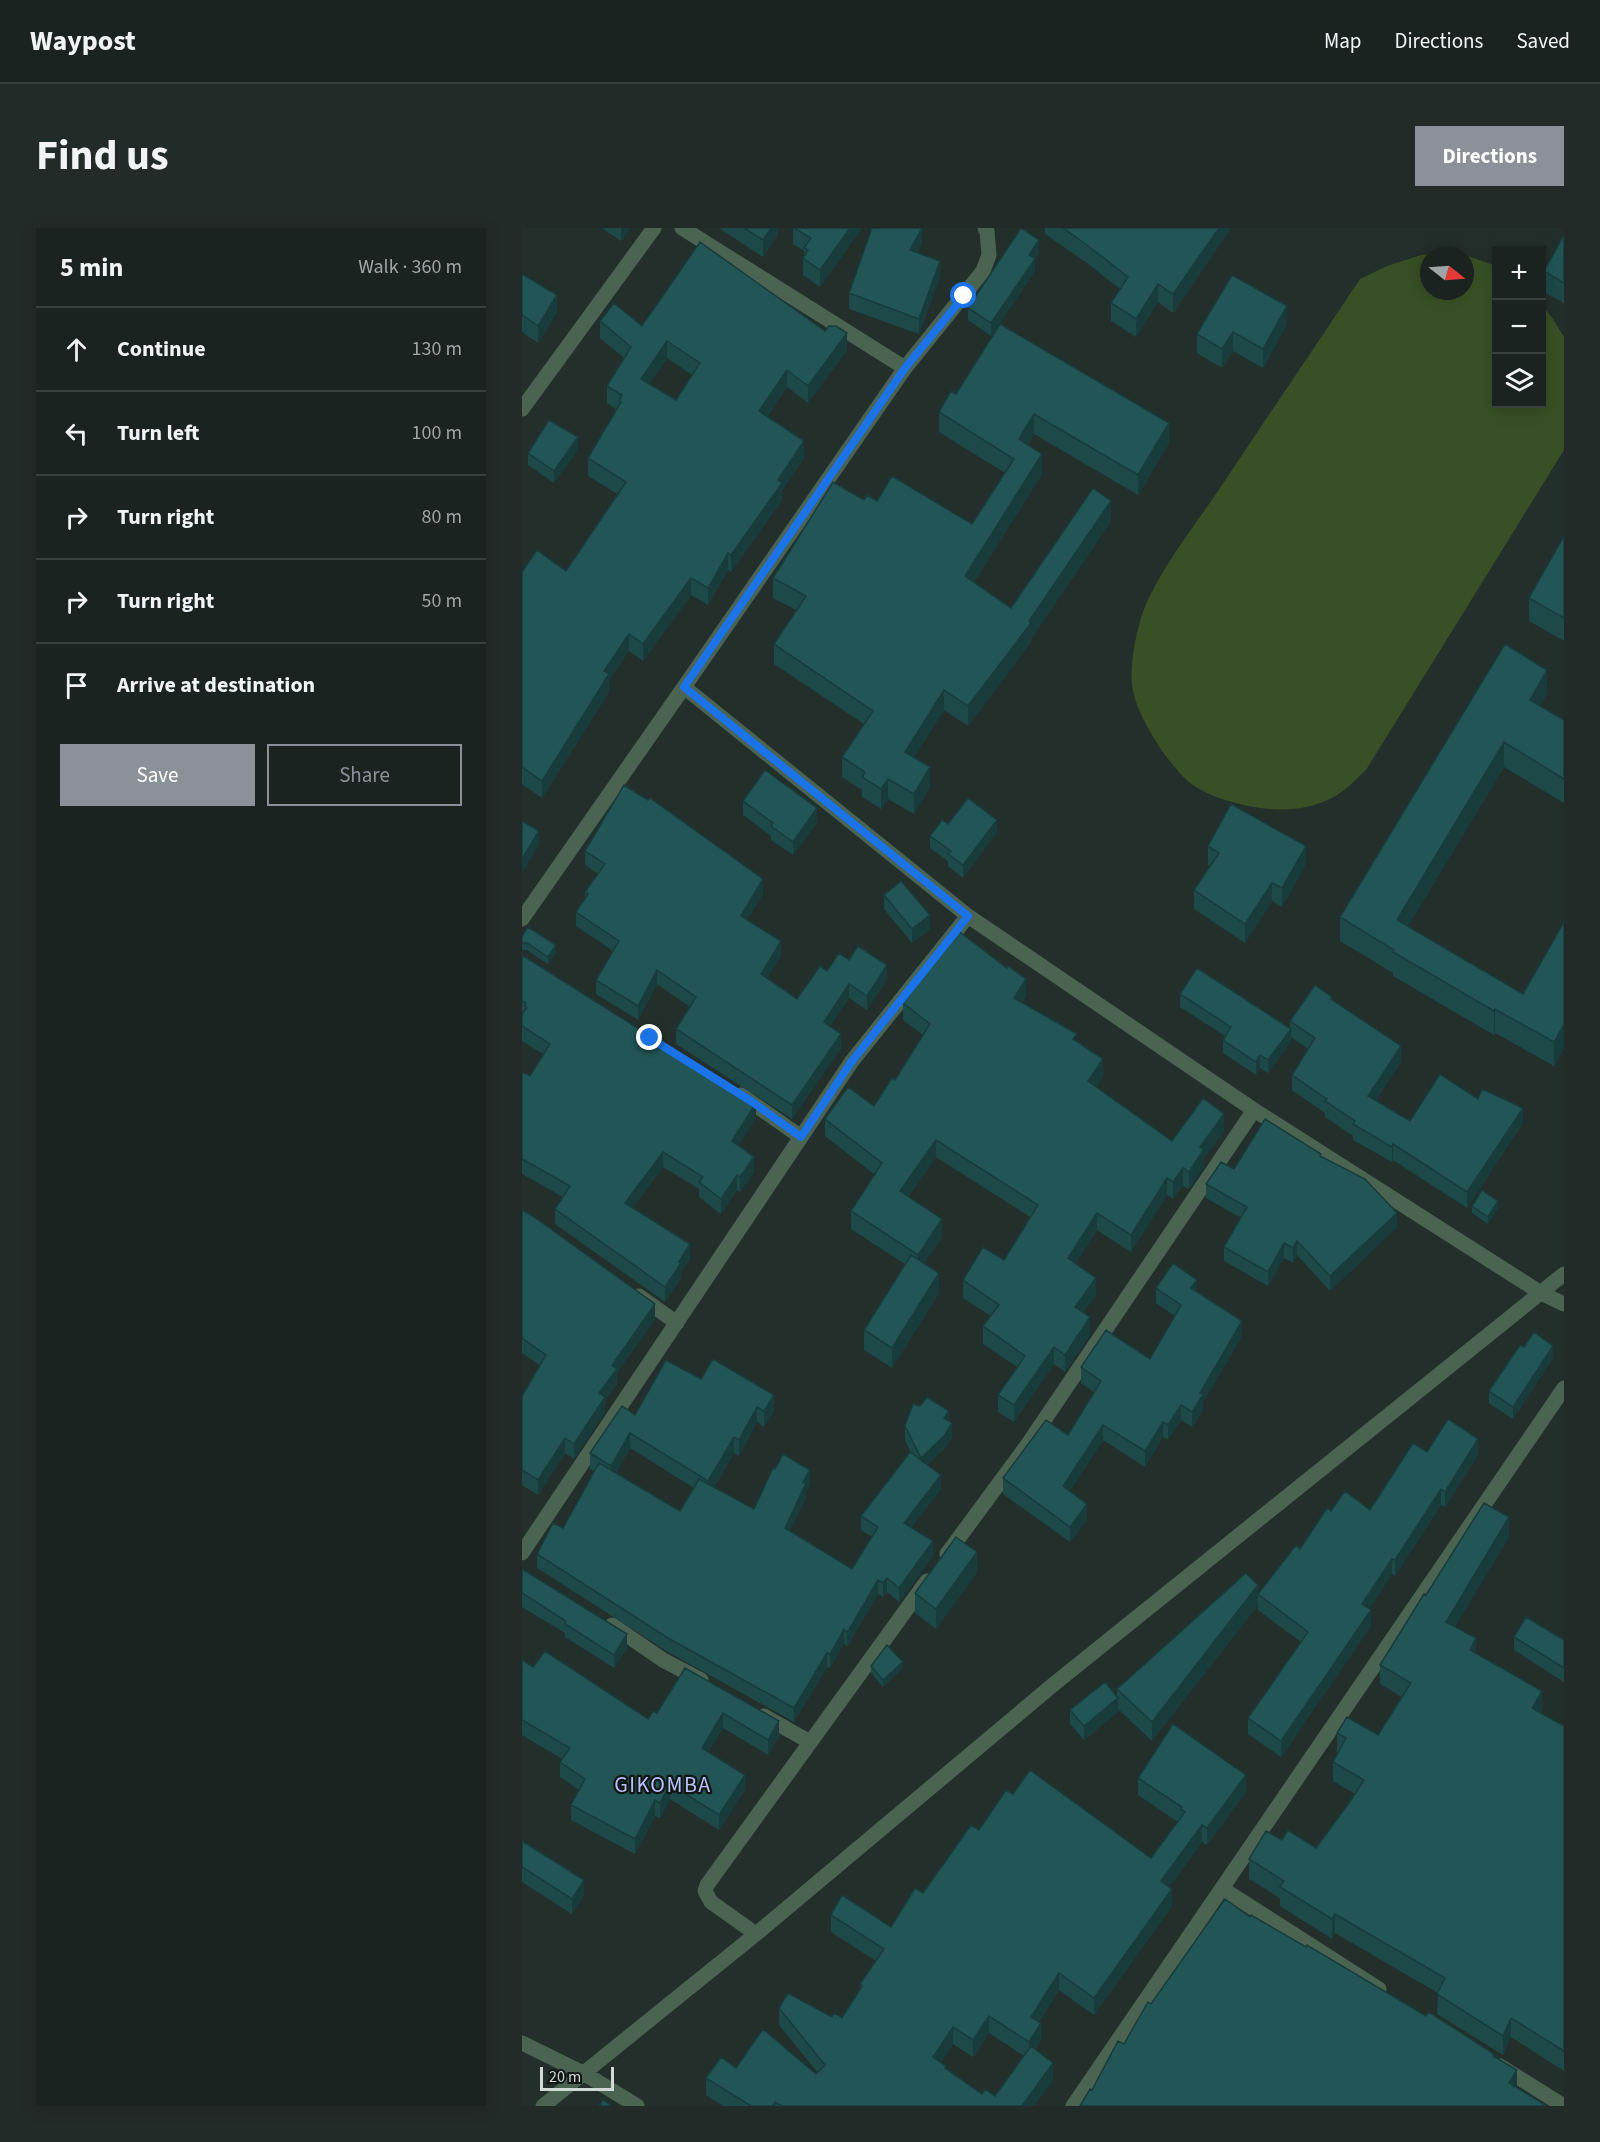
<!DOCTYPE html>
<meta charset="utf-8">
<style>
body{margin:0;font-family:"Source Sans 3",sans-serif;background:#232b29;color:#f1f3f6}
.controls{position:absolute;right:18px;top:18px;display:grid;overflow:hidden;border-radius:0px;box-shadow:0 3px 15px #0003}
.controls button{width:54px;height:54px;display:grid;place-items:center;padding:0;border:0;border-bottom:2px solid #38403e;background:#1a2320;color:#f1f3f6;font:30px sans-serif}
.compass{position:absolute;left:898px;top:18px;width:54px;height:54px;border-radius:50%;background:#1a2320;box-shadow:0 3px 15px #0003;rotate:107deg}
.scale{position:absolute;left:18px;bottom:15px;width:74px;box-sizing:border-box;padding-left:6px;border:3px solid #d1d9d6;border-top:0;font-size:16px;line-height:21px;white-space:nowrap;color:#d1d9d6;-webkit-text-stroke:4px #101614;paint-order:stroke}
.stop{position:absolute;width:18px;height:18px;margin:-14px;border:4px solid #1a73e8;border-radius:50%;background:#fff}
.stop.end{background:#1a73e8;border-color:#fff;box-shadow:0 2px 6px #0008}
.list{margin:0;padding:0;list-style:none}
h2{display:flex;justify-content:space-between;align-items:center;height:78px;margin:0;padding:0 24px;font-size:26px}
h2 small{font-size:20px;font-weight:400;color:#9fa4a5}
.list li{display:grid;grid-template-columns:39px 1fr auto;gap:18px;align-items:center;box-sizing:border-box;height:84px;padding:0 24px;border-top:2px solid #38403e}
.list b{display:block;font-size:22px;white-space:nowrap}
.list em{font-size:20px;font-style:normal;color:#9fa4a5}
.actions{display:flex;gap:12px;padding:18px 24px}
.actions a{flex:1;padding:14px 0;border:2px solid #8c9099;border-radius:0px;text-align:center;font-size:21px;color:#8c9099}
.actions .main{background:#8c9099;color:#fff}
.icon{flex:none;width:33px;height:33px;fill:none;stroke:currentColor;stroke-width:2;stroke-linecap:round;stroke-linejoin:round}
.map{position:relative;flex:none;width:1042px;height:1878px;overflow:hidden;border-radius:0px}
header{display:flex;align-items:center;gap:36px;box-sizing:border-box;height:84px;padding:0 30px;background:#1a2320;border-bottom:2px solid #38403e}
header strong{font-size:28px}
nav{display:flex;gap:33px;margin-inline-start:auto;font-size:21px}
.intro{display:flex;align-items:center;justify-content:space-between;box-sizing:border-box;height:144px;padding:0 36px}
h1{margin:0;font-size:42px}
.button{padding:15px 27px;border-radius:0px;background:#8c9099;color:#fff;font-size:21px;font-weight:700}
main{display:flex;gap:36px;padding:0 36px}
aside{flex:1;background:#1a2320;border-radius:0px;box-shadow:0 3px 15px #0003}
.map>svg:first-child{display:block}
.green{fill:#395026}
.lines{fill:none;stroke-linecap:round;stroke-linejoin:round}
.minor{stroke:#4b6452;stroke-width:15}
.wall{fill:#1d4949;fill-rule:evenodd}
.shaded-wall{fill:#183c3c}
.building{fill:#255;stroke:#183c3c;stroke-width:1.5;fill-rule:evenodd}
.route{stroke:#1a73e8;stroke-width:8}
.labels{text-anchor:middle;stroke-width:4.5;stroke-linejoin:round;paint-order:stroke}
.quarter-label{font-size:22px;letter-spacing:1.5px;fill:#bac1fa;stroke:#101614}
</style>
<header>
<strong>Waypost</strong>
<nav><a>Map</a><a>Directions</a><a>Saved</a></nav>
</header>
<div class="intro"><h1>Find us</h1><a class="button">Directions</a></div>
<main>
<aside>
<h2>5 min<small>Walk · 360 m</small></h2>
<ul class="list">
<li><svg class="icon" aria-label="ahead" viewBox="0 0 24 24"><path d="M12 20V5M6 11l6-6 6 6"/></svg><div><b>Continue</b></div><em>130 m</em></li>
<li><svg class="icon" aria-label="left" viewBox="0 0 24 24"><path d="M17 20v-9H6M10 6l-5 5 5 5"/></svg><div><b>Turn left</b></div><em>100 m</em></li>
<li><svg class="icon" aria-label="right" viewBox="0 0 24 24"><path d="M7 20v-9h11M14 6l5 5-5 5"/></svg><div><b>Turn right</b></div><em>80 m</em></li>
<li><svg class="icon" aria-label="right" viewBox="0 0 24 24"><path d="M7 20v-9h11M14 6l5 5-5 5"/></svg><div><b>Turn right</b></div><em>50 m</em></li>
<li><svg class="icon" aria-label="arrive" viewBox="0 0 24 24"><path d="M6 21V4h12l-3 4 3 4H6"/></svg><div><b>Arrive at destination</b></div></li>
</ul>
<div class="actions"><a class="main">Save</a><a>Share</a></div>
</aside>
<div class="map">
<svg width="1042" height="1878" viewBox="0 0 1042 1878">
<rect width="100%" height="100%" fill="#232f2b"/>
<path class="green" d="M936 26 941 27H907V63H943V27L974 38 975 176H1020V77L1031 91 1042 109V222L844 542C837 548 829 557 821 563 786 588 742 584 703 572 691 568 677 562 667 554 645 535 613 486 610 457 608 437 613 410 619 390 631 351 670 301 694 266 742 194 790 123 838 51L865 38 899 27Z"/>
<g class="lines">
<path class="minor" d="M160 0 383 140
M463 0 465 3 467 27 461 43 383 140 162 459 446 688 732 882 1019 1065 1042 1076
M0 181 132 0
M0 691 162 459
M219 867 279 909
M117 1068 155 1095
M0 1325 330 833 446 688
M425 1326 506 1216 732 882
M90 1397 141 1432 179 1452
M242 1488 288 1514
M701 1661 857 1761
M234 1706 189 1674 183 1663 185 1657 405 1353
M0 1815 63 1846 115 1878
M978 1838 1042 1878
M21 1878 234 1706 532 1456 1042 1046
M551 1878 1042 1160"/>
</g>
<path class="wall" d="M80 0H108L99 13Z
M197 0H256V6L241 29Z
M271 0H340L298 59 281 47V30L282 28V23L271 16Z
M523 0H709L651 85 636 74 614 109 589 93V75L598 61 565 35 523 6Z
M1042 7V75L1022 64V43Z
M400 15 395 25 418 49 397 106 327 81V65Z
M517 25 513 32V43L469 108 446 92V80Z
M0 46 35 84 16 115 0 104Z
M78 93 325 122 286 175 265 159 245 189 282 230 260 263V272L209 344 206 342 186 377 169 367 121 433 107 423 87 452V464L20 570 0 556V344L44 343 95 266 66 248V230L94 181 85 175V158L102 130 78 110ZM145 130 170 147 154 172 127 156Z
M765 96 741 140 711 123 700 140 675 125V106Z
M434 166 647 215 616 267 512 206 506 217 520 246 452 354 489 380 589 293 509 411V414L446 498 422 482 392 529 408 559 392 586 366 571 359 581 340 569V562L320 549V529L342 496 252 436V416L274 382 251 370V350L342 272 355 273 450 296 483 245 417 204V184Z
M56 221 32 255 6 237V225Z
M1042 308V413L1007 393V370Z
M1025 466 1018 478 1042 492V575L982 539 886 698 1001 766 1042 694V820L1032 838 973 805 972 807 871 748V745L818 713V689Z
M221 573 295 594 271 627 249 612V608L221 587Z
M475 604 441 650 426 638V633L408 620V608Z
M686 618 784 636 760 679 750 673 723 715 672 681V662L688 638 686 637Z
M63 623 241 666 225 692 259 727 245 750 275 771 305 743 327 732 365 751 345 782 327 770 308 798 319 820 270 891 154 816V801L168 779 135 756 116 792 74 766V752L91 723 54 698V684L63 670V664L76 646 63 637Z
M362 667 408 701 390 715 362 681Z
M0 708 34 724 26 736 5 722H0Z
M0 727 234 890 216 918 232 944 218 964 215 962 199 986 177 969V961L141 939 111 979 168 1031 159 1044V1050L143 1074 33 996V981L41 969 0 946V844L8 848 21 826 0 813Z
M658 766 768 801V793L810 772 879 834 854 872 888 893 956 871 1001 895 945 980 871 932 870 934 831 912V908L803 889V885L770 862V847L786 821 769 809V814L746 845 738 840 734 847 701 825V812L703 808 658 779Z
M504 768 500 775 555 814 581 848 574 859 650 913 702 903 682 930V938L667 961 661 958 651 971 645 967 609 1024 575 1002 554 1035 574 1067 561 1085 568 1107 543 1144 532 1136 492 1194 476 1184V1167L495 1139 461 1116V1098L469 1088 441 1070V1052L482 1032 508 989 414 929 386 969 420 1009 402 1036 417 1065 370 1140 342 1122V1102L383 1036 329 1001V983L353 947 303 908V891L352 878 373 852 401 807 381 792V775Z
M799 929 875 999 808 1063 775 1027 771 1035 762 1030 746 1058 702 1033V1019L719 990 684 970V956L712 941Z
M950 978 976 980 966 996 950 985Z
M0 982 133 1091 95 1145V1156L83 1172V1184L52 1231 43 1225 16 1267 0 1257V1168L18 1137 0 1125Z
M634 1060 675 1064 720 1108 681 1174V1182L670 1199 659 1192 646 1212 641 1209 623 1239 581 1212 548 1263 565 1291 548 1314 481 1266V1250L546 1207 572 1164 559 1155V1139L628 1131 653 1088 634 1075Z
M1002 1119 1031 1130 991 1191 967 1175V1163Z
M179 1151 252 1183 242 1199 235 1194 217 1228 212 1225 192 1259 232 1281 288 1256 284 1263V1269L268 1303 330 1341 350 1309 339 1302V1288L389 1225 383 1212V1198L427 1193 430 1209 423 1220 405 1237 419 1261 389 1300 411 1328 377 1374 365 1364 361 1369 356 1366 325 1419 322 1415 308 1440 305 1439 272 1494 146 1424 15 1340V1326L41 1300 72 1243 68 1241V1225L113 1187ZM108 1220 172 1260 158 1283 94 1245Z
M905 1224 956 1227 923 1279 919 1277 873 1348 870 1346 847 1381 849 1398 759 1529 726 1506V1490L779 1414 736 1382V1377L630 1513 596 1481V1484L562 1512 548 1496V1482L595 1470V1461L736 1366 778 1321 809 1283 848 1282Z
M987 1309 933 1398 954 1425 1020 1483 1019 1485 1042 1498V1843L989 1809 981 1827 915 1786 916 1765 813 1705 810 1711 758 1678V1670L727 1651V1631L760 1612 794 1620 833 1566 811 1553V1534L816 1525 815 1524V1505L856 1507 880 1469 858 1456V1437L904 1367Z
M0 1341 105 1420 92 1440 43 1409V1405L0 1379Z
M455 1344 414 1401 393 1385V1365Z
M992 1409 1042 1412V1454L992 1422Z
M0 1432 11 1439 126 1491 135 1485 163 1440 257 1508 246 1527 201 1500 186 1524 223 1562 197 1602 148 1571 138 1590 133 1588 113 1626 49 1592V1577L57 1562 38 1549V1534L40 1531 0 1507Z
M349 1438 381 1440 361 1459 349 1445Z
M616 1550 724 1564 685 1617 680 1614 647 1659 650 1678 572 1787 537 1762 517 1794 519 1812 513 1822 531 1852 512 1878H201L184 1867V1850L214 1840 294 1846 296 1845 257 1797V1780L310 1789 320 1790 338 1762V1756L354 1733 309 1704V1687L369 1699 491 1566 629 1630 656 1594 616 1567ZM467 1805 502 1828 473 1868 460 1866 424 1840 419 1834 431 1816 451 1829Z
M0 1613 62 1667 50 1686 0 1654Z"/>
<path class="shaded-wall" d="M99 0H108L99 13Z
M249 0H256V6L241 29V12Z
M328 0H340L298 59V42Z
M400 0V15L388 38V22Z
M697 0H709L651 85V66Z
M517 12V25L513 32V43L469 108V95Z
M418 33V49L397 106V91Z
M636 56V74L614 109V91Z
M35 67V84L16 115V98Z
M765 78V96L741 140V121Z
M711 104V123L700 140V121Z
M325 105V122L286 175V158Z
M145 113V130L119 169V151Z
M265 142V159L237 201V183Z
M512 186V206L497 230V211Z
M647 195V215L616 267V247Z
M56 209V221L32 255V243Z
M282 213V230L260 263V272L209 344V327Z
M520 226V246L443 368V348Z
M589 273V293L509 411V414L446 498V478L507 393Z
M206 325V342L186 377V360Z
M169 350V367L121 433V416Z
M107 406V423L87 452V464L20 570V553L82 443Z
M1025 442V466L1008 496V472Z
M422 462V482L383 544V524Z
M982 514V539L875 716V692Z
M408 539V559L392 586V566Z
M366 551V571L359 581V561Z
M295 580V594L271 627V614Z
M475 592V604L441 650V637Z
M17 603V617L0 645V631Z
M784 618V636L760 679V660Z
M241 651V666L219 702V688Z
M750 655V673L723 715V696Z
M408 687V701L390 715V701Z
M259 713V727L239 760V746Z
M34 717V724L26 736V729Z
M365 737V751L345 782V768Z
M135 742V756L116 792V778Z
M504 751V768L492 787V770Z
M327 756V770L302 808V794Z
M973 781V805L972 807V783Z
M1042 796V820L1032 838V814Z
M769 801V814L746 845V832Z
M319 806V820L270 891V877Z
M879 818V834L846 884V868Z
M738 827V840L734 847V834Z
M581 831V848L566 870V853Z
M234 875V890L210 928V913Z
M1001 880V895L945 980V964Z
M702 886V903L682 930V938L667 961V944L678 919Z
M414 912V929L378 981V963Z
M871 916V932L870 934V919Z
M141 924V939L103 990V975Z
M232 929V944L218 964V949Z
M661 940V958L651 971V954Z
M215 947V962L199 986V971Z
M645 950V967L609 1024V1007Z
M976 973V980L966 996V989Z
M575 985V1002L546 1047V1030Z
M875 985V999L808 1063V1048Z
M420 991V1009L396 1045V1027Z
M775 1013V1027L771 1035V1020Z
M762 1015V1030L746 1058V1044Z
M168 1016V1031L159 1044V1050L143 1074V1059L157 1034Z
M417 1045V1065L370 1140V1120Z
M574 1050V1067L553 1096V1079Z
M675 1052V1067L669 1060Z
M133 1076V1091L95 1145V1156L83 1172V1184L52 1231V1216L77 1165 90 1137Z
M568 1089V1107L543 1144V1127Z
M720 1093V1108L681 1174V1182L670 1199V1184L678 1165Z
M1031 1118V1130L991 1191V1179Z
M532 1119V1136L492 1194V1177Z
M252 1167V1183L242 1199V1183Z
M659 1177V1192L646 1212V1197Z
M235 1179V1194L217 1228V1212Z
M427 1183V1197L422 1190Z
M641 1194V1209L623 1239V1223Z
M430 1195V1209L423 1220 399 1244V1230Z
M581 1197V1212L541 1274V1258Z
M108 1205V1220L89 1253V1238Z
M212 1209V1225L186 1268V1253Z
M43 1210V1225L16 1267V1252Z
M956 1211V1227L923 1279V1264Z
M288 1242V1256L284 1263V1269L263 1314V1300L281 1254Z
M419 1247V1261L382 1309V1295Z
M919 1261V1277L873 1348V1332Z
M565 1276V1291L548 1314V1299Z
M987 1289V1309L924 1413V1394Z
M411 1313V1328L377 1374V1360Z
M455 1324V1344L414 1401V1381Z
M870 1331V1346L840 1392V1376Z
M365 1350V1364L361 1369V1355Z
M356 1352V1366L325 1419V1405Z
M736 1357V1377L630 1513V1494Z
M849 1382V1398L759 1529V1513Z
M322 1401V1415L308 1440V1426Z
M105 1406V1420L92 1440V1427Z
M954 1410V1430L948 1422Z
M305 1425V1439L272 1494V1480Z
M381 1434V1440L361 1459V1452Z
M1020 1463V1483L1010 1499V1480Z
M596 1470V1484L562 1512V1498Z
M201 1485V1500L180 1535V1520Z
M257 1493V1508L246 1527V1512Z
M223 1547V1562L197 1602V1587Z
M724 1547V1564L685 1617V1600Z
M148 1556V1571L138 1590V1575Z
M133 1572V1588L113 1626V1611Z
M680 1597V1614L639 1670V1653Z
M62 1652V1667L50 1686V1671Z
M650 1661V1678L572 1787V1770Z
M813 1686V1705L810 1711V1691Z
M537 1745V1762L509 1806V1789Z
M467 1788V1805L451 1829V1812Z
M989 1790V1809L981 1827V1808Z
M519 1795V1812L507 1831V1814Z
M431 1799V1816L411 1846V1829Z
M531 1835V1852L512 1878H500Z
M995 1842V1862L987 1855Z"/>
<path class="building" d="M222 0H249L241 12Z
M272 0H328L298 42 281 30 286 22 282 20 289 10Z
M350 0H400L388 22 418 33 397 91 327 65Z
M499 0 517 12 507 27 513 31 469 95 446 80Z
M541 0H697L651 66 636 56 614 91 589 75 606 49 565 17Z
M1042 7V55L1022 43Z
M178 14 303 103 307 98H314L325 105 286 158 265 142 237 183 282 213 256 252 260 255 209 327 206 325 186 360 169 350 121 416 107 406 82 443 87 446 20 553 0 539V344L15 322 44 343 104 254 66 230 99 174 97 173 100 167 85 158 109 119 78 93 92 75 120 98ZM145 113 178 135 154 172 119 151Z
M0 46 35 67 16 98 0 87Z
M710 47 765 78 741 121 711 104 700 121 675 106Z
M478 96 647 195 616 247 512 186 497 211 520 226 443 348 489 380 571 260 589 273 507 393 509 395 446 478 422 462 383 524 408 539 392 566 366 551 359 561 340 549 343 544 320 529 351 483 252 416 284 368 251 350 311 254 342 272 345 267 355 273 370 248 450 296 492 231 417 184 429 163 434 166Z
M27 192 56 209 32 243 6 225Z
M1042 308V390L1007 370Z
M983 416 1025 442 1008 472 1042 492V551L982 514 875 692 1001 766 1042 694V796L1032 814 973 781 972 783 871 724 872 722 818 689Z
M243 542 295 580 271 614 249 598 251 595 221 573Z
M102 557 126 572 128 570 241 651 219 688 259 713 239 746 275 771 298 738 305 743 317 725 327 732 336 718 365 737 345 768 327 756 302 794 319 806 270 877 154 801 174 769 135 742 116 778 74 752 97 713 54 684 66 666 63 664 83 636 63 623Z
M446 570 475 592 441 637 426 626 429 623 408 608 420 592 426 596Z
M709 576 784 618 760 660 750 655 723 696 672 662 697 625 686 618Z
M0 593 17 603 0 631Z
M379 653 408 687 390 701 362 667Z
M6 699 34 717 26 729 5 715H0V708Z
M435 702 485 740 486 738 504 751 492 770 555 806 551 811 581 831 566 853 650 913 681 870 702 886 678 919 682 921 667 944 661 940 651 954 645 950 609 1007 575 985 546 1030 574 1050 553 1079 568 1089 543 1127 532 1119 492 1177 476 1167 503 1128 461 1098 477 1077 441 1052 461 1019 482 1032 516 977 414 912 378 963 420 991 396 1027 329 983 360 935 303 891 326 859 352 878 370 850 373 852 408 796 381 775Z
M0 727 234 875 210 913 232 929 218 949 215 947 199 971 177 954 181 949 141 924 103 975 168 1016 157 1034 159 1035 143 1059 33 981 48 958 0 931V844L8 848 28 816 0 798V786L5 779 3 778 4 775 0 773Z
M675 740 769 801 746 832 738 827 734 834 701 812 709 799 658 766Z
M793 757 810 769 809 771 879 818 846 868 888 893 918 846 956 871 960 861 1001 880 945 964 871 916 870 919 831 896 833 893 803 873 805 871 770 847 793 810 768 793Z
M743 891 799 926 798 928 843 951 875 985 808 1048 775 1013 771 1020 762 1015 746 1044 702 1019 725 979 684 956 699 934 712 941Z
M960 962 976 973 966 989 950 978Z
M0 982 12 989 133 1076 90 1137 95 1141 77 1165 83 1169 52 1216 43 1210 16 1252 0 1242V1168L24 1127 0 1110Z
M389 1027 417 1045 370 1120 342 1102Z
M651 1035 675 1052 669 1060 720 1093 678 1165 681 1167 670 1184 659 1177 646 1197 641 1194 623 1223 581 1197 541 1258 565 1276 548 1299 481 1250 524 1192 546 1207 579 1153 559 1139 584 1102 628 1131 659 1077 634 1060Z
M1012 1104 1031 1118 991 1179 967 1163 998 1117 1002 1119Z
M191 1131 252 1167 242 1183 235 1179 217 1212 212 1209 186 1253 108 1205 89 1238 68 1225 100 1178 113 1187 144 1132 179 1151Z
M405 1169 427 1183 422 1190 430 1195 423 1207 399 1230 383 1198 391 1176 398 1178Z
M926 1191 956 1211 923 1264 919 1261 873 1332 870 1331 840 1376 849 1382 759 1513 726 1490 786 1404 736 1366 774 1317 778 1321 805 1280 809 1283 823 1263 848 1282 891 1215 905 1224Z
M388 1224 419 1247 382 1295 411 1313 377 1360 365 1350 361 1355 356 1352 325 1405 322 1401 308 1426 305 1425 272 1480 146 1410 15 1326 31 1295 41 1300 77 1235 158 1283 177 1251 232 1281 251 1240 253 1241 261 1226 288 1242 281 1254 284 1255 263 1300 330 1341 356 1299 339 1288Z
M962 1275 987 1289 924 1394 954 1410 948 1422 1020 1463 1010 1480 1042 1498V1823L989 1790 981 1808 915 1766 923 1750 813 1686 810 1691 758 1659 762 1653 727 1631 744 1603 760 1612 766 1602 794 1620 827 1575 842 1552 811 1534 824 1510 815 1505 825 1489 856 1507 889 1455 858 1437 902 1366 904 1367Z
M434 1309 455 1324 414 1381 393 1365Z
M0 1341 105 1406 92 1427 43 1396 44 1393 0 1365Z
M724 1345 736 1357 630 1494 595 1461Z
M1004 1389 1042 1412V1440L992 1409Z
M365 1417 381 1434 361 1452 349 1438Z
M23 1423 126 1491 131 1483 135 1485 163 1440 257 1493 246 1512 201 1485 180 1520 223 1547 197 1587 148 1556 138 1575 133 1572 113 1611 49 1577 63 1551 38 1534 48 1520 0 1492V1432L11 1439Z
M583 1454 596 1470 562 1498 548 1482Z
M651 1496 724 1547 685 1600 680 1597 639 1653 650 1661 572 1770 537 1745 509 1789 519 1795 507 1814 467 1788 451 1812 431 1799 411 1829 424 1838 423 1840 460 1866 463 1861 473 1868 509 1818 531 1835 500 1878H260L253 1874 251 1878H229L184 1850 199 1829 214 1840 241 1801 294 1846 303 1837 257 1780 266 1765 310 1789 312 1785 320 1790 340 1758 338 1756 362 1721 309 1687 320 1667 369 1699 393 1660 401 1665 449 1597 457 1602 484 1562 491 1566 508 1542 629 1630 663 1584 659 1581 660 1579 616 1550Z
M0 1613 62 1652 50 1671 0 1639Z
M703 1671 728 1689 729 1687 784 1719 785 1717 904 1788 907 1784 972 1826 971 1828 995 1842 987 1855 1025 1878H558L568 1861 570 1862 596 1813 602 1816 626 1774 629 1776Z
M81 1872 90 1878H77Z"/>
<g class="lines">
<path class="route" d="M128 810 229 873 279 909 330 833 446 688 162 459 383 140 442 68"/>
</g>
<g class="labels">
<g class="quarter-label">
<text x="141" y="1564">GIKOMBA</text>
</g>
</g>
</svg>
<div class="controls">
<button>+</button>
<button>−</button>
<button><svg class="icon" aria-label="layers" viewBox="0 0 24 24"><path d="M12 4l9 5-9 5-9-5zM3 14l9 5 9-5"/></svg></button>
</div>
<svg class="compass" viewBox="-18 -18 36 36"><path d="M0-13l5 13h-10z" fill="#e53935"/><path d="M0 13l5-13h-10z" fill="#9fa4a5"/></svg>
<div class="scale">20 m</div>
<div class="stop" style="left:442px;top:68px"></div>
<div class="stop end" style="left:128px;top:810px"></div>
</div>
</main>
